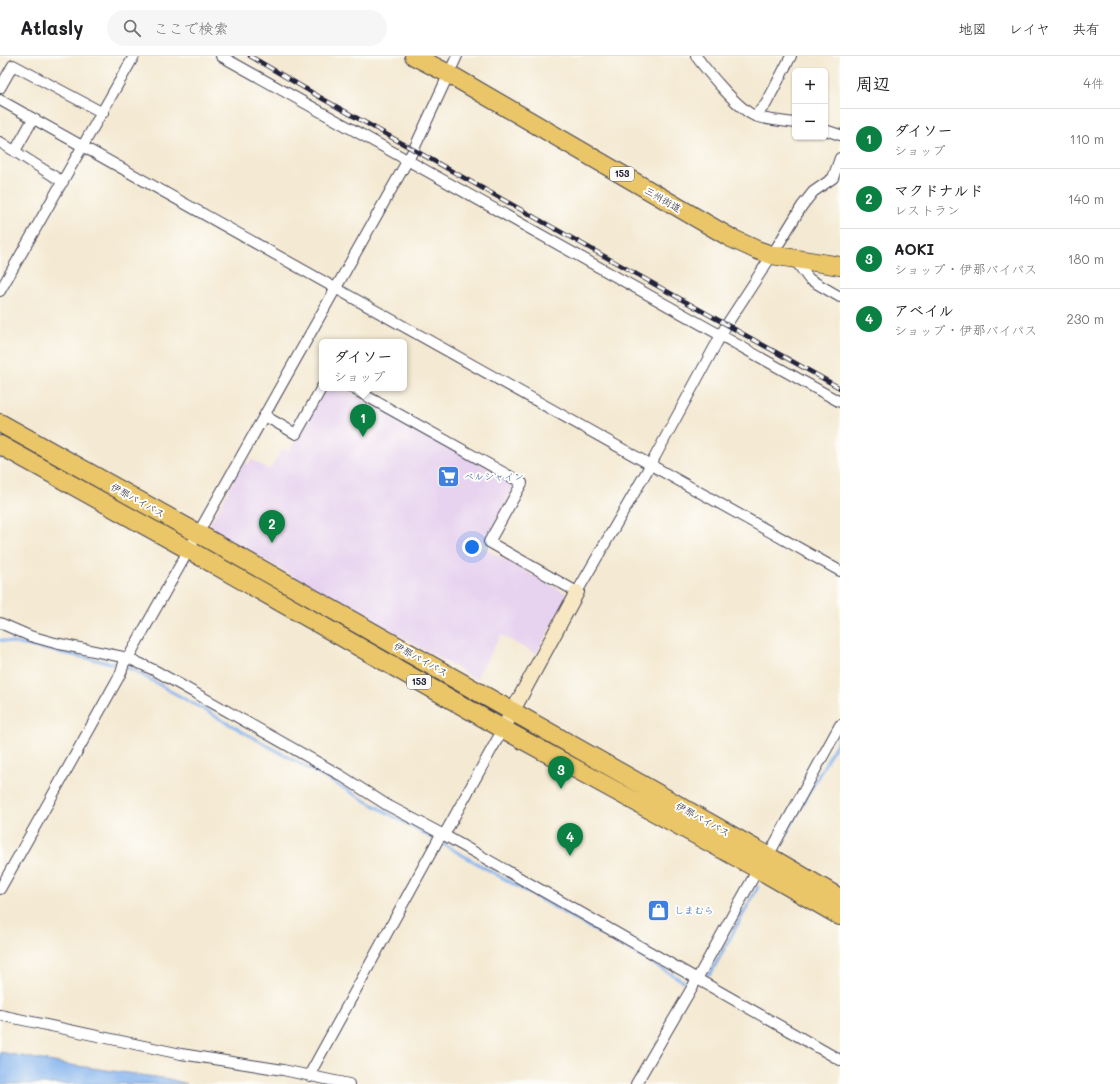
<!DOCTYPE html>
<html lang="ja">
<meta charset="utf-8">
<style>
body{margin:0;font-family:Mali,"Klee One",sans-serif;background:#f6f6f6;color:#202124}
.controls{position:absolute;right:12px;top:12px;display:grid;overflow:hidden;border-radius:6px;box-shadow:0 1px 3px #0004}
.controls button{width:36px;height:36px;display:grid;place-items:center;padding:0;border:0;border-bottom:1px solid #e0e0e0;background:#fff;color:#202124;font:20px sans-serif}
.you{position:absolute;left:472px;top:491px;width:14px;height:14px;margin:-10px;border:3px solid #fff;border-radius:50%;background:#1a73e8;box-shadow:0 0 0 6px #1a73e833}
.badge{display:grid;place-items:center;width:26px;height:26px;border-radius:50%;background:#0b8043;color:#fff;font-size:13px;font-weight:700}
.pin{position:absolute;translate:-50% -33px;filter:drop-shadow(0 1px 2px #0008)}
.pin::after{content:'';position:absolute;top:21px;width:14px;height:12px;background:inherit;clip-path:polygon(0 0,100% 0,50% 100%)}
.popup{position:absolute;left:319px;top:283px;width:88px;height:52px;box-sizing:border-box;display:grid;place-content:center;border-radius:6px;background:#fff;filter:drop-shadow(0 1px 3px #0005);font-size:13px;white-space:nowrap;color:#757577}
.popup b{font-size:15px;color:#202124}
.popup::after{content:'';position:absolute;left:50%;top:100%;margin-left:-8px;border:8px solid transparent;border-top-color:#fff}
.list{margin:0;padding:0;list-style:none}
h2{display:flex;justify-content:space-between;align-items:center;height:52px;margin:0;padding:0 16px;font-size:17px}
h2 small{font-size:13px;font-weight:400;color:#757577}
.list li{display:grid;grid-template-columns:26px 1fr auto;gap:12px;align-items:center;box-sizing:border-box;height:60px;padding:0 16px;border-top:1px solid #e0e0e0}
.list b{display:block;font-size:15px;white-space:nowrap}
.list p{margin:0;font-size:13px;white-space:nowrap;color:#757577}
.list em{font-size:13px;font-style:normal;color:#757577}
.icon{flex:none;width:22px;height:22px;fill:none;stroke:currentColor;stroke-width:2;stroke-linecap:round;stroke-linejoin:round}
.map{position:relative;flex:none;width:840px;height:1028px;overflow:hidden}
header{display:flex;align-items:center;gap:24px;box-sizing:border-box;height:56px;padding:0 20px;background:#fff;border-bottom:1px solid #e0e0e0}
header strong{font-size:19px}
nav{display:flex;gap:22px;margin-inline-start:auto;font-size:14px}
.search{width:280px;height:36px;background:#f6f6f6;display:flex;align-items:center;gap:10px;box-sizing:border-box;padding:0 14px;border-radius:22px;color:#757577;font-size:15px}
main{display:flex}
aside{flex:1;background:#fff}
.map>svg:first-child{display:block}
.built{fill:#e7d2ef}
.water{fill:#84b3ee;stroke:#536a94}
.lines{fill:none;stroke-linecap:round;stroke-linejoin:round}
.stream{stroke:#84b3ee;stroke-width:3}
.street-casing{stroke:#424052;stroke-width:12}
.secondary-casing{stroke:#424052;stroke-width:16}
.highway-casing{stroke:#424052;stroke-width:20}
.street{stroke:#fff;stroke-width:10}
.secondary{stroke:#f7e8c3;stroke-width:14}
.highway{stroke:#eac669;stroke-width:18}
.rail-casing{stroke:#22223b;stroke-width:4.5}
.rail{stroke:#fdfcf7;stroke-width:3;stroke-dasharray:9;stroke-linecap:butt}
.labels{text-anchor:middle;stroke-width:4;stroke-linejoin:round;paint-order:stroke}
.shield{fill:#fdfcf7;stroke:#646373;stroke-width:1}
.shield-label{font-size:9px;font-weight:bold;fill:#22223b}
.street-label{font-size:10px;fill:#22223b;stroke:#fdfcf7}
.shop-label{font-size:10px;fill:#366cbe;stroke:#fdfcf7;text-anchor:start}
</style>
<header>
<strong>Atlasly</strong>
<div class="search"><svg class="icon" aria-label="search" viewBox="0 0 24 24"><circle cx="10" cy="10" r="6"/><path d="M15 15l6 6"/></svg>ここで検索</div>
<nav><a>地図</a><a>レイヤ</a><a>共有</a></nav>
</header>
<main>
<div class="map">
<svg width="840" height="1028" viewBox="0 0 840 1028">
<rect width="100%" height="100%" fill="#fdfcf7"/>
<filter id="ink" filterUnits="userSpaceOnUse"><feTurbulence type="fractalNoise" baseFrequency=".025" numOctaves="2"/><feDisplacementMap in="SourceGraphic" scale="8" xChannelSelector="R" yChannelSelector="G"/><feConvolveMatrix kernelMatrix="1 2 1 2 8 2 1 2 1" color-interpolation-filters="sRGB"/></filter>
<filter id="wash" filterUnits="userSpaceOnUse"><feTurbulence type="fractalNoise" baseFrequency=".012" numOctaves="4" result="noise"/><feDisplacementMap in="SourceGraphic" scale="16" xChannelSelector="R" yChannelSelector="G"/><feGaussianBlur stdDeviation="0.9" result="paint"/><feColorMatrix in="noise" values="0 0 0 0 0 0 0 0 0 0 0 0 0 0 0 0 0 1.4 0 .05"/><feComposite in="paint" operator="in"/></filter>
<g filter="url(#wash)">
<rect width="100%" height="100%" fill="#f4e9d2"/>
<path class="built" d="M326 332H344L512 426 513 434 482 491 569 539 536 598 501 579 476 623 208 472 244 406 248 409 251 403 270 414 282 393 289 396Z"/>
<path class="water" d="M0 996 64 1008 169 1023 187 1028H0Z"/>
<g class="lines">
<path class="stream" d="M0 584 115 608 133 614 432 782
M784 782 840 681
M443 788 683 925
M708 918 711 917 758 831"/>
</g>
</g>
<g filter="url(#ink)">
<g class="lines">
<defs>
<path id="street" d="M221 0 840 346
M696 0C707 15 739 54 755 60 766 64 783 65 795 67
M0 32 13 9 103 57
M0 44 840 515
M755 60 766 48 791 0
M825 74 840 79
M0 86 63 126
M15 95 33 63
M795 204 809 223 840 241
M0 235 134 0
M352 332 522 427 489 486 577 536 651 408 727 268 772 199 802 150 813 136 833 122 840 102
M265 360 296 378 322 331
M0 567 30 580 55 587 128 602 156 615 340 719 387 749 444 779 840 1004
M0 833 121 617 124 607 128 602 414 93 457 0
M0 959 181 998 283 1014 349 1028
M310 1021 312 1014 439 782 444 779 503 673
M636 1028 697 923 758 813 768 800 840 669"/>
<path id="secondary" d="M503 673 577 536"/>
<path id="highway" d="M414 0 449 18 731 182 757 194 772 199 840 210
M0 367 199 478 768 800 840 842
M0 389 189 494 503 673 758 813 840 860"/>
</defs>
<use href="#street" class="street-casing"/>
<use href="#secondary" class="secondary-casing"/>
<use href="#highway" class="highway-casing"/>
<use href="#street" class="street"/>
<use href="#secondary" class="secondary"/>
<use href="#highway" class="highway"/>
<defs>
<path id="rail" d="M250 0 323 43 840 332"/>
</defs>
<use href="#rail" class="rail-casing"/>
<use href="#rail" class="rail"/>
</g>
</g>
<defs>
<symbol id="supermarket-square" viewBox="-11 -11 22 22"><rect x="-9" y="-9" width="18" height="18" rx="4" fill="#3f7fe0" stroke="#fdfcf7"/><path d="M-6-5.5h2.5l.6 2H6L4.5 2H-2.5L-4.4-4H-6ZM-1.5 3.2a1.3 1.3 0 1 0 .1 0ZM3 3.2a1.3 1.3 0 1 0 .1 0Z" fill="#fff"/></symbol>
<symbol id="shop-square" viewBox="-11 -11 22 22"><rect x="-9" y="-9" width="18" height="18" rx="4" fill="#3f7fe0" stroke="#fdfcf7"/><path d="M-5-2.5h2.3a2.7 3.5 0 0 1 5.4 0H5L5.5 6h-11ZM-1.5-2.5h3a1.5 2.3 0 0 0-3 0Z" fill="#fff"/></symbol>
</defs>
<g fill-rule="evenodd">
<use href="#supermarket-square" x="436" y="408" width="25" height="25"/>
<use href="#shop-square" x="646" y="842" width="25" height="25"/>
</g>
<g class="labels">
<g class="shield">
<rect x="610" y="111" width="24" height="14" rx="3"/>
<rect x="407" y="619" width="24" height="14" rx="3"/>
</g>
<g class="shield-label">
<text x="622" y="121">153</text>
<text x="419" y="629">153</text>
</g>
<g class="street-label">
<text transform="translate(663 143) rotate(30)" y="4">三州街道</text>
<text transform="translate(138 444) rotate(29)" y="4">伊那バイパス</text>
<text transform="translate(421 603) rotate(29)" y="4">伊那バイパス</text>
<text transform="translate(703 763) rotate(29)" y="4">伊那バイパス</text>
</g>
<g class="shop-label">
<text x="464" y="424">ベルシャイン</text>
<text x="674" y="858">しまむら</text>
</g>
</g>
</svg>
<div class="controls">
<button>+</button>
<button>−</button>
</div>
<div class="you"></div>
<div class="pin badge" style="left:363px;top:381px">1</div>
<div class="popup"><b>ダイソー</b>ショップ</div>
<div class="pin badge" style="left:272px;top:487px">2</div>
<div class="pin badge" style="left:561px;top:733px">3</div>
<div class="pin badge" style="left:570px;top:800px">4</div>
</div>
<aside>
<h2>周辺<small>4件</small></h2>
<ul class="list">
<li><span class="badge">1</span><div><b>ダイソー</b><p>ショップ</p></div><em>110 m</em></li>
<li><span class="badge">2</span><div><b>マクドナルド</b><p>レストラン</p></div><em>140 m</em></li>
<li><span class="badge">3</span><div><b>AOKI</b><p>ショップ · 伊那バイパス</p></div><em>180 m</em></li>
<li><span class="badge">4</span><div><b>アベイル</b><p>ショップ · 伊那バイパス</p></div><em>230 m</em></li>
</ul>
</aside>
</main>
